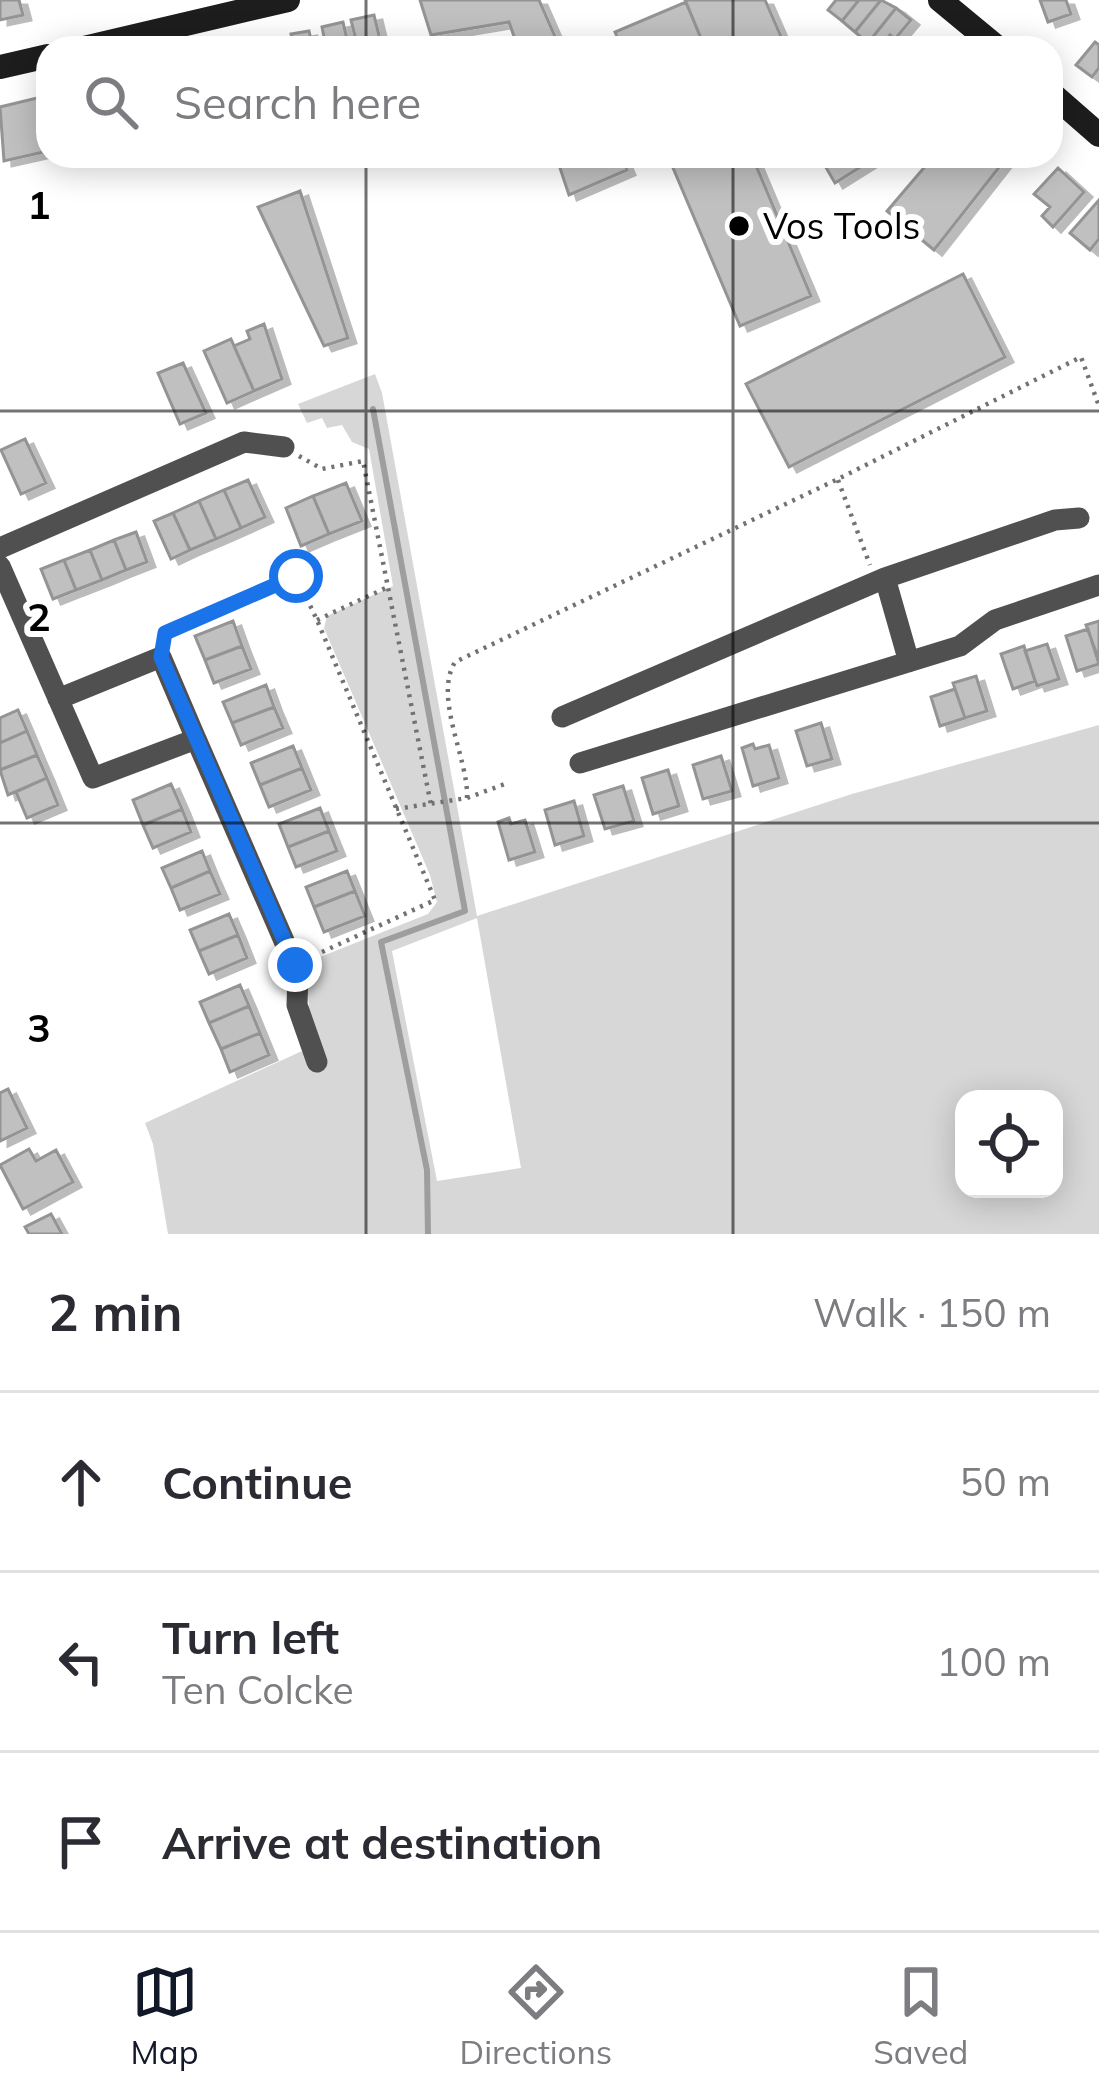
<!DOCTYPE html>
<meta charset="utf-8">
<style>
body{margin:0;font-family:Mulish,sans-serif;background:#f2f2f3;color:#2b2b33}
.controls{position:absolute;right:36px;bottom:36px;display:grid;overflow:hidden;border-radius:24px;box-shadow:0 6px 30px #0003}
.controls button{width:108px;height:108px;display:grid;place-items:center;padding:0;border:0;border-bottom:3px solid #e1e1e2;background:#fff;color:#2b2b33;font:60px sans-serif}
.stop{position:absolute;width:36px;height:36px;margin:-27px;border:9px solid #1a73e8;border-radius:50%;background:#fff}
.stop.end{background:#1a73e8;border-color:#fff;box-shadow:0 3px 12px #0008}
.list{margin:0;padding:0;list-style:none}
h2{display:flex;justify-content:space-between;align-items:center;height:156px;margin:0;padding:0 48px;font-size:51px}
h2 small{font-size:39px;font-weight:400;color:#7c7c81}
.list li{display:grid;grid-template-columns:78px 1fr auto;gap:36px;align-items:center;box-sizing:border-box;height:180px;padding:0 48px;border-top:3px solid #e1e1e2}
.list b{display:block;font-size:45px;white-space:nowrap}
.list p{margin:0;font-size:39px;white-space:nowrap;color:#7c7c81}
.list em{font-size:39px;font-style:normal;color:#7c7c81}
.icon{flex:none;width:66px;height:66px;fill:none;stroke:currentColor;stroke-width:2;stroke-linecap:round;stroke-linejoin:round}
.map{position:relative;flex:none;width:1099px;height:1234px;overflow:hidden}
.search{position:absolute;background:#fff;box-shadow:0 6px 30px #0003;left:36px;right:36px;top:36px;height:132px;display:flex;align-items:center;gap:30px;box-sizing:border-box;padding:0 42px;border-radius:36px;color:#7c7c81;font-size:45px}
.sheet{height:696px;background:#fff}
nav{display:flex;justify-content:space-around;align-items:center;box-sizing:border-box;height:168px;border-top:3px solid #e1e1e2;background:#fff;font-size:33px;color:#7c7c81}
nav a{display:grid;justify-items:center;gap:6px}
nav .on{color:#111827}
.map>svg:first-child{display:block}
.green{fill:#d7d7d7;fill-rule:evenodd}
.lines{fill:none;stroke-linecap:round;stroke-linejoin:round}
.stream{stroke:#9e9e9e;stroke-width:6}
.building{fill:#c0c0c0;stroke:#949494;stroke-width:3;filter:url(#shadow)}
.path{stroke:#727272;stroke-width:4.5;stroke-dasharray:3 6;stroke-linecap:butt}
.minor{stroke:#505050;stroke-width:21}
.secondary{stroke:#1d1d1d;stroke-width:24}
.route{stroke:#1a73e8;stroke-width:15}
.grid{fill:none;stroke:#000;stroke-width:3;stroke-opacity:0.55}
.poi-dot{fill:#000;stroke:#fff;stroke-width:4.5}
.labels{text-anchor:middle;stroke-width:12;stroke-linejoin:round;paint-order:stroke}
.poi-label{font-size:36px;fill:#000;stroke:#fff;text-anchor:start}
.grid-label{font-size:39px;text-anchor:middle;font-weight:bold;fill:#000;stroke:#fff;stroke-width:12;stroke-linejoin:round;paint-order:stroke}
</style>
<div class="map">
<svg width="1099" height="1234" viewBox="0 0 1099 1234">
<defs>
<filter id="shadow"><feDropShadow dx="8" dy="5" stdDeviation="0" flood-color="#0004"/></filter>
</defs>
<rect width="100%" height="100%" fill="#fff"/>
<path class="green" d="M375 374 382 393 477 916 852 794 1099 725V1234H168L153 1144 145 1123 302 1051 311 1069 328 1063 310 1018 305 963 428 914 437 902 430 875 324 628 327 616 393 586 369 449 352 442 342 425 327 428 322 418 307 423 298 404ZM477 918 521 1168 437 1181 392 951ZM964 1099H1054V1189H964Z"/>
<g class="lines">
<path class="stream" d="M373 409 465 911 381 942 427 1170 428 1234"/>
</g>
<path class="building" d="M0 0H19L23 15 0 20Z
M420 0H539L560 48H518L509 22 431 35Z
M685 0H765L786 48H705Z
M836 0H859L842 21 828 10Z
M859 0H881L855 32 842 21Z
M881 0 896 8 868 43 855 32Z
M1040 0H1066L1071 14 1048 22Z
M686 2 705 48H622L615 32Z
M896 8 911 20 895 39 890 35 880 48H874L868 43Z
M374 15 382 48H358L351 20Z
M343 22 349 48H326L322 27Z
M309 31 313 48H294L291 34Z
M1095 42 1099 45V68L1092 77 1076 65Z
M41 97 48 126V151L4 161 0 107Z
M556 156H621L627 170 569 195Z
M668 156H752L811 296 740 326Z
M825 156H878L835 183 821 159Z
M934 156H1008L934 250 887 211Z
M1058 168 1084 192 1053 227 1042 216 1050 207 1034 194Z
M300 191 348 338 324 346 258 207Z
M1099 200V239L1090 250 1070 233Z
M963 274 1005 357 789 467 746 384Z
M264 324 282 379 254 391 234 346 250 339 247 331Z
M231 339 254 391 227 403 204 351Z
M183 363 206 413 180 424 158 373Z
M25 439 46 483 21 494 1 450Z
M248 480 265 517 241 528 224 490Z
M346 483 362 521 329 534 313 496Z
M224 490 241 528 216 539 199 501Z
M313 496 329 534 301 546 286 508Z
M199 501 216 539 190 550 173 513Z
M173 513 190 550 171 559 154 521Z
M136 532 147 562 126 570 114 540Z
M114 540 126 570 102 580 90 550Z
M90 550 102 580 76 590 64 560Z
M64 560 76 590 53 599 41 569Z
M233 621 242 646 205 660 195 636Z
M1099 621V660L1086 625Z
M1088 629 1099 664 1077 671 1066 636Z
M1047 644 1059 679 1037 686 1025 651Z
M242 646 251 669 214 683 205 660Z
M1024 646 1035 681 1013 689 1001 654Z
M976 676 987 711 965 718 953 683Z
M266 685 274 707 232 723 223 702Z
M955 689 965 718 940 726 931 697Z
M274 707 283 728 241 745 232 723Z
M18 710 27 731 0 743V718Z
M821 723 832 759 807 766 796 731Z
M27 731 37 755 0 770V743Z
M753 744 755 749 769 745 779 778 753 786 742 748Z
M293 746 302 768 260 785 251 763Z
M37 755 47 778 8 795 0 770Z
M721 756 732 791 703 799 693 765Z
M302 768 311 790 269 807 260 785Z
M668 770 679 806 653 814 642 778Z
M47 778 58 805 27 818 16 792Z
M171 784 182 809 143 825 133 800Z
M623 786 634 821 605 829 594 795Z
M574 801 584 836 555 845 545 810Z
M320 808 329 831 288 847 279 824Z
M182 809 191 832 153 848 143 825Z
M509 818 511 824 525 820 535 852 509 860 498 822Z
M329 831 337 851 296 867 288 847Z
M202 851 210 871 171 888 162 868Z
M210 871 220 894 180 910 171 888Z
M347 871 355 891 314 907 306 887Z
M355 891 365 916 324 932 314 907Z
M229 914 238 935 199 951 190 930Z
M238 935 247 958 209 974 199 951Z
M240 985 249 1006 209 1023 200 1002Z
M249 1006 260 1033 221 1049 209 1023Z
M260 1033 269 1055 230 1072 221 1049Z
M8 1089 27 1128 0 1141V1093Z
M29 1149 36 1161 56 1150 73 1182 23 1209 0 1165Z
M51 1214 62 1234H29L25 1227Z"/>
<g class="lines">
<path class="path" d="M299 456 322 469 363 461 431 805
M838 480 870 565
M317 620 388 587
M164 637 165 633 296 576 317 620 435 900 311 957
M467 798C469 760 433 698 455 662L838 479 1081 357 1099 406
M396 809 467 798 505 784"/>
<path class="minor" d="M0 548 244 442 284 447
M0 566 93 778 196 739 298 973 297 1005 317 1062
M885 578 909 662
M58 699 161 657 196 739
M562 717 885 578 1055 520 1079 518
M580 763 960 646 995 620 1099 585"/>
<path class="secondary" d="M940 0 998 48
M84 48 288 0
M0 67 48 56
M1051 93 1099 135"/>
</g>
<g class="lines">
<path class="route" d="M295 965 161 657 165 633 296 576"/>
</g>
<path class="grid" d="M366 0V48M733 0V48M366 156V1234M733 156V1234M0 411H1099M0 823H1099"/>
<circle class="poi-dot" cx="739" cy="226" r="12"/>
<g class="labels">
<g class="poi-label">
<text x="763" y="239">Vos Tools</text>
</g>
</g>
<g class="grid-label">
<text x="39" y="219">1</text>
<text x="39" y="631">2</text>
<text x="39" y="1042">3</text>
</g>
</svg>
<div class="controls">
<button><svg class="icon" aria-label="locate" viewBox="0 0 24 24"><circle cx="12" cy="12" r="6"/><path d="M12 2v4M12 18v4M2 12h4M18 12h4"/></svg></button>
</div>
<div class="stop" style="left:296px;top:576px"></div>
<div class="stop end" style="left:295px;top:965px"></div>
<div class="search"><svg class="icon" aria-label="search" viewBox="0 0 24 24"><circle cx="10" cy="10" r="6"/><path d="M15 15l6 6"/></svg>Search here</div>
</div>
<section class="sheet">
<h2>2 min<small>Walk · 150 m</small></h2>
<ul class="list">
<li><svg class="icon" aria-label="ahead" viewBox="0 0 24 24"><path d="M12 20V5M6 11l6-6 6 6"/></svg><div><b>Continue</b></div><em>50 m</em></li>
<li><svg class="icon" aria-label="left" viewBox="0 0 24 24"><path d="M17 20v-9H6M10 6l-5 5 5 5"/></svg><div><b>Turn left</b><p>Ten Colcke</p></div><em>100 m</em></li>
<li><svg class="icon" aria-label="arrive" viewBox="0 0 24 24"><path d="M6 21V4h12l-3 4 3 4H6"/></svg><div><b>Arrive at destination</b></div></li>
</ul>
</section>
<nav>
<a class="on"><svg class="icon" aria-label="map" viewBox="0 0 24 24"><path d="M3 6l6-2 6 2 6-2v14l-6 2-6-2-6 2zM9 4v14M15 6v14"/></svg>Map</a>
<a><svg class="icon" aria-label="directions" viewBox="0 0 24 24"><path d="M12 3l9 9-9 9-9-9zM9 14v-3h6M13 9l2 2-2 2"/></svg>Directions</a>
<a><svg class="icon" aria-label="saved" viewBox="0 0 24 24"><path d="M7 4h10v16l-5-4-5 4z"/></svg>Saved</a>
</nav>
